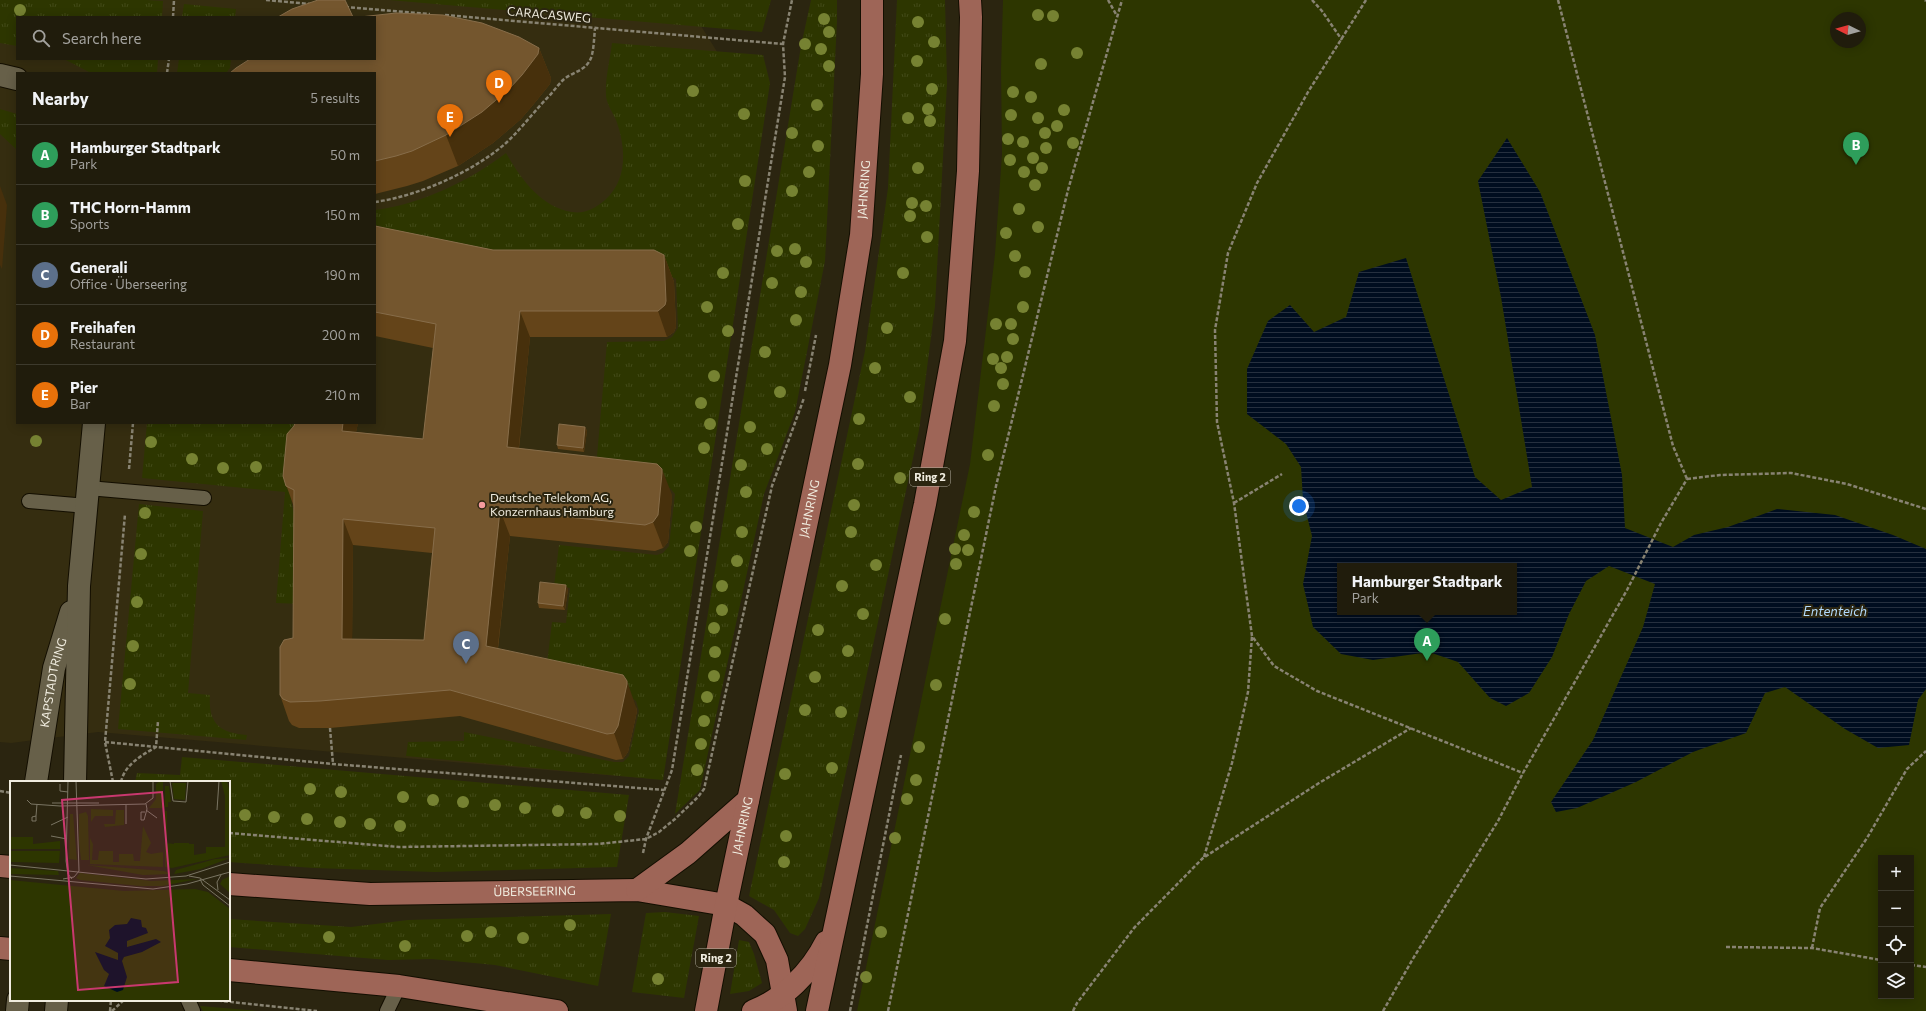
<!DOCTYPE html>
<meta charset="utf-8">
<style>
body{margin:0;font-family:Commissioner,sans-serif;background:#282515;color:#f1f3f6}
.controls{position:absolute;right:12px;bottom:12px;display:grid;overflow:hidden;border-radius:0px;box-shadow:0 2px 10px #0003}
.controls button{width:36px;height:36px;display:grid;place-items:center;padding:0;border:0;border-bottom:1px solid #3d3a2d;background:#201c0c;color:#f1f3f6;font:20px sans-serif}
.compass{position:absolute;left:1830px;top:12px;width:36px;height:36px;border-radius:50%;background:#201c0c;box-shadow:0 2px 10px #0003;rotate:275deg}
.you{position:absolute;left:1299px;top:506px;width:14px;height:14px;margin:-10px;border:3px solid #fff;border-radius:50%;background:#1a73e8;box-shadow:0 0 0 6px #1a73e833}
.badge{display:grid;place-items:center;width:26px;height:26px;border-radius:50%;background:#d93025;color:#fff;font-size:13px;font-weight:700}
.pin{position:absolute;translate:-50% -33px;filter:drop-shadow(0 1px 2px #0008)}
.pin::after{content:'';position:absolute;top:21px;width:14px;height:12px;background:inherit;clip-path:polygon(0 0,100% 0,50% 100%)}
.popup{position:absolute;left:1337px;top:563px;width:180px;height:52px;box-sizing:border-box;display:grid;place-content:center;border-radius:0px;background:#201c0c;filter:drop-shadow(0 1px 3px #0005);font-size:13px;white-space:nowrap;color:#a2a19d}
.popup b{font-size:15px;color:#f1f3f6}
.popup::after{content:'';position:absolute;left:50%;top:100%;margin-left:-8px;border:8px solid transparent;border-top-color:#201c0c}
.list{margin:0;padding:0;list-style:none}
h2{display:flex;justify-content:space-between;align-items:center;height:52px;margin:0;padding:0 16px;font-size:17px}
h2 small{font-size:13px;font-weight:400;color:#a2a19d}
.list li{display:grid;grid-template-columns:26px 1fr auto;gap:12px;align-items:center;box-sizing:border-box;height:60px;padding:0 16px;border-top:1px solid #3d3a2d}
.list b{display:block;font-size:15px;white-space:nowrap}
.list p{margin:0;font-size:13px;white-space:nowrap;color:#a2a19d}
.list em{font-size:13px;font-style:normal;color:#a2a19d}
.icon{flex:none;width:22px;height:22px;fill:none;stroke:currentColor;stroke-width:2;stroke-linecap:round;stroke-linejoin:round}
.map{position:relative;flex:none;width:1926px;height:1011px;overflow:hidden}
.search{position:absolute;background:#201c0c;box-shadow:0 2px 10px #0003;left:16px;top:16px;width:360px;height:44px;display:flex;align-items:center;gap:10px;box-sizing:border-box;padding:0 14px;border-radius:0px;color:#a2a19d;font-size:15px}
.panel{position:absolute;background:#201c0c;box-shadow:0 2px 10px #0003;left:16px;top:72px;width:360px;height:352px;border-radius:0px}
.map>svg:first-child{display:block}
.built{fill:#352d10;fill-rule:evenodd}
.grass{fill:url(#grass-tufts)}
.park{fill:#2d3600;fill-rule:evenodd}
.water{fill:url(#water-rules);fill-rule:evenodd}
.lines{fill:none;stroke-linecap:round;stroke-linejoin:round}
.lane-casing{stroke:#130e00;stroke-width:16}
.street-casing{stroke:#130e00;stroke-width:24}
.primary-casing{stroke:#130e00;stroke-width:24}
.path{stroke:#888372;stroke-width:2.5;stroke-dasharray:4 2;stroke-linecap:butt}
.lane{stroke:#676049;stroke-width:14}
.street{stroke:#676049;stroke-width:22}
.primary{stroke:#9e6557;stroke-width:22}
.tree{fill:#768232}
.wall{fill:#644419;fill-rule:evenodd}
.shaded-wall{fill:#47300c}
.building{fill:#74562e;stroke:#876d4a;fill-rule:evenodd}
.poi-dot{fill:#f59b9d;stroke:#2b2510;stroke-width:1.5}
.labels{text-anchor:middle;stroke-width:4;stroke-linejoin:round;paint-order:stroke}
.shield{fill:#2b2510;stroke:#b5b0a1;stroke-width:1}
.shield-label{font-size:11px;font-weight:bold;fill:#f0ecdf}
.street-label{font-size:12px;fill:#f0ecdf;stroke:#2b2510}
.poi-label{font-size:12px;fill:#f0ecdf;stroke:#2b2510;text-anchor:start}
.water-label{font-size:13px;font-style:italic;fill:#b4dcfd;stroke:#2b2510}
.inset-road{fill:none;stroke:#7a7563;stroke-width:1}
.view{fill:#c9386f;fill-opacity:0.15;stroke:#c9386f;stroke-width:2}
.inset-edge{fill:none;stroke:#f0ecdf;stroke-width:2}
</style>
<div class="map">
<svg width="1926" height="1011" viewBox="0 0 1926 1011">
<defs>
<pattern id="grass-tufts" width="24" height="20" patternUnits="userSpaceOnUse"><rect width="24" height="20" fill="#2d3600"/><path d="M3 7l-1-3M5 7V3M7 7l1-3M15 17l-1-3M17 17v-4M19 17l1-3" fill="none" stroke="#424a18"/></pattern>
<pattern id="water-rules" width="6" height="5" patternUnits="userSpaceOnUse"><rect width="6" height="5" fill="#000d1f"/><path d="M0 2.5h6" fill="none" stroke="#26303f"/></pattern>
</defs>
<rect width="100%" height="100%" fill="#2b2510"/>
<path class="built" d="M0 0H698V21L719 55 654 779 98 732 11 743 0 742ZM17 17H375V59H17ZM17 73H375V423H17Z"/>
<path class="grass" d="M0 0H146L163 1 162 17H17V46L0 43Z
M389 0H771L762 32Z
M811 0H837V21L825 261 795 412 764 494 700 790 675 814 801 46Z
M897 0H945L947 83 935 306 919 430 819 898 805 929 798 936 790 933 774 910 749 896 865 351 888 188Z
M184 4 236 9 235 17H182Z
M612 43 763 55 770 83 663 780 406 756 408 742 464 741V732L614 762H623L629 756 639 711 636 701 629 696 545 680 552 622 566 623 570 588 554 586 559 545 657 555 663 553 669 546 675 494 670 488 663 485 595 479 607 342 664 341 672 337 678 328 676 279 662 272C566 261 468 252 375 225V210C422 204 469 181 506 153 521 179 541 207 572 212 585 214 596 208 605 200 628 180 626 147 616 120 613 113 606 103 606 95 605 78 610 60 612 43Z
M64 59H158L157 73H91Z
M179 59H231L230 68 226 73H177Z
M0 109 17 114V150L0 134Z
M147 423H306C298 449 285 487 294 513L301 604 276 603 285 492 142 478Z
M139 504 203 511 188 693 210 695C208 723 219 733 247 735L246 740 118 729Z
M182 757 629 795 617 867 435 872 314 868 229 862V782H135L137 773 180 775Z
M665 912 699 916 684 998 632 992 646 913Z
M611 914 598 986 495 965 432 959 388 960 229 947V919L351 927 408 920Z
M739 940 749 942 754 954 762 983 749 991 730 994Z
M200 1006 258 1011H203Z"/>
<path class="park" d="M1003 0H1926V1011H857L970 464 995 254 1002 154 1001 70ZM1836 18H1860V42H1836ZM1340 566H1514V612H1340ZM1881 858H1911V996H1881Z"/>
<path class="water" d="M1507 138 1540 192 1595 335 1622 475 1625 528 1673 547 1694 535 1728 527 1777 509 1835 515 1893 535 1926 549V689L1918 700 1909 745 1878 748 1845 729 1785 687 1765 693 1746 733 1693 752 1636 782 1577 808 1556 812 1551 802 1593 740 1643 627 1655 584 1609 566 1586 581 1569 614 1552 657 1529 693 1506 706 1490 698 1458 662 1429 652 1373 660 1341 654 1313 627 1303 584 1312 536 1303 500 1301 467 1286 444 1247 414V369L1268 321 1290 305 1314 332 1346 317 1359 272 1406 258 1475 477 1501 500 1532 487 1501 297 1478 181ZM1340 566H1514V612H1340Z"/>
<g class="lines">
<defs>
<path id="lane" d="M88 488 204 498
M29 501 87 506
M188 1000 193 1011
M387 1011 399 986"/>
<g id="street">
<path d="M0 75 17 79"/>
<path id="s1" d="M36 782 54 668 71 612"/>
<path d="M75 782 79 586 94 423"/>
<path d="M17 1011 18 1000"/>
<path d="M56 1011 57 1000"/>
</g>
<g id="primary">
<path d="M0 866 11 867"/>
<path id="s2" d="M229 884 370 894 637 890 726 905 744 915 765 934 777 960 786 1011"/>
<path d="M637 890 688 853 748 800"/>
<path d="M0 948 11 949"/>
<path d="M229 970 399 986 557 1011"/>
<path id="s3" d="M706 1011 726 905 840 365 861 235 872 74V0"/>
<path d="M753 1011C784 999 811 972 826 942"/>
<path d="M817 1011 925 504 955 341 968 171 971 17 970 0"/>
</g>
</defs>
<use href="#lane" class="lane-casing"/>
<use href="#street" class="street-casing"/>
<use href="#primary" class="primary-casing"/>
<path class="path" d="M266 0 310 4
M1108 0 1117 16
M1312 0 1322 11 1342 40
M1366 0 1308 92 1257 183 1228 253 1215 330 1217 422 1234 503 1252 636 1274 666 1317 691 1523 773
M1558 0 1673 446 1687 479
M1925 0 1926 1
M345 7 430 14
M445 15 783 44
M173 17 174 0
M167 73 169 59
M375 202C418 196 473 172 506 143 523 127 535 110 551 94 555 89 559 84 563 80 572 72 586 71 591 58 594 49 594 38 595 28
M805 391 816 335
M129 469 133 423
M1687 479 1720 475 1791 473 1847 484 1926 509
M1234 503 1282 474
M330 728 333 764
M105 742 333 764 664 790
M113 782 105 742 125 514
M121 782C125 764 141 756 156 747L158 721
M0 791 11 793
M229 833 399 847 598 844 646 839 659 832 675 819 698 797 704 789 772 486 804 398
M643 853 646 839 672 770 785 77 783 44 792 0
M1204 857 1232 763 1248 692 1252 636
M1726 947 1812 948 1881 960
M1812 948 1820 908 1867 838 1907 769 1926 751
M1911 965 1926 967
M212 1000 317 1011
M110 1011 111 1000
M112 1011 124 1000
M850 1011 901 755
M888 1011 996 486 1068 190 1122 0
M1073 1011 1077 1003 1134 928 1203 858 1319 783 1411 728
M1383 1011 1414 957 1498 821 1523 773 1627 590 1661 523 1687 479"/>
<use href="#lane" class="lane"/>
<use href="#street" class="street"/>
<use href="#primary" class="primary"/>
</g>
<g class="tree">
<circle cx="20" cy="10" r="6"/>
<circle cx="1038" cy="15" r="6"/>
<circle cx="1053" cy="16" r="6"/>
<circle cx="824" cy="19" r="6"/>
<circle cx="918" cy="22" r="6"/>
<circle cx="829" cy="32" r="6"/>
<circle cx="934" cy="42" r="6"/>
<circle cx="805" cy="44" r="6"/>
<circle cx="821" cy="49" r="6"/>
<circle cx="1077" cy="53" r="6"/>
<circle cx="917" cy="61" r="6"/>
<circle cx="1041" cy="64" r="6"/>
<circle cx="829" cy="66" r="6"/>
<circle cx="932" cy="89" r="6"/>
<circle cx="693" cy="91" r="6"/>
<circle cx="1013" cy="92" r="6"/>
<circle cx="1031" cy="97" r="6"/>
<circle cx="817" cy="105" r="6"/>
<circle cx="928" cy="109" r="6"/>
<circle cx="1064" cy="110" r="6"/>
<circle cx="744" cy="114" r="6"/>
<circle cx="1011" cy="115" r="6"/>
<circle cx="908" cy="118" r="6"/>
<circle cx="1038" cy="118" r="6"/>
<circle cx="930" cy="121" r="6"/>
<circle cx="1057" cy="126" r="6"/>
<circle cx="792" cy="133" r="6"/>
<circle cx="1045" cy="133" r="6"/>
<circle cx="1008" cy="139" r="6"/>
<circle cx="1023" cy="142" r="6"/>
<circle cx="1073" cy="143" r="6"/>
<circle cx="818" cy="146" r="6"/>
<circle cx="1046" cy="148" r="6"/>
<circle cx="1033" cy="158" r="6"/>
<circle cx="1010" cy="160" r="6"/>
<circle cx="918" cy="168" r="6"/>
<circle cx="1042" cy="168" r="6"/>
<circle cx="809" cy="172" r="6"/>
<circle cx="1024" cy="172" r="6"/>
<circle cx="745" cy="181" r="6"/>
<circle cx="1035" cy="185" r="6"/>
<circle cx="792" cy="191" r="6"/>
<circle cx="912" cy="203" r="6"/>
<circle cx="926" cy="206" r="6"/>
<circle cx="1019" cy="209" r="6"/>
<circle cx="910" cy="216" r="6"/>
<circle cx="738" cy="224" r="6"/>
<circle cx="1038" cy="227" r="6"/>
<circle cx="1006" cy="233" r="6"/>
<circle cx="927" cy="237" r="6"/>
<circle cx="795" cy="249" r="6"/>
<circle cx="777" cy="251" r="6"/>
<circle cx="1015" cy="256" r="6"/>
<circle cx="806" cy="262" r="6"/>
<circle cx="1025" cy="272" r="6"/>
<circle cx="723" cy="273" r="6"/>
<circle cx="903" cy="273" r="6"/>
<circle cx="772" cy="283" r="6"/>
<circle cx="801" cy="292" r="6"/>
<circle cx="707" cy="307" r="6"/>
<circle cx="1023" cy="307" r="6"/>
<circle cx="796" cy="320" r="6"/>
<circle cx="996" cy="324" r="6"/>
<circle cx="1011" cy="324" r="6"/>
<circle cx="887" cy="328" r="6"/>
<circle cx="728" cy="331" r="6"/>
<circle cx="1013" cy="339" r="6"/>
<circle cx="765" cy="352" r="6"/>
<circle cx="1007" cy="357" r="6"/>
<circle cx="993" cy="359" r="6"/>
<circle cx="875" cy="368" r="6"/>
<circle cx="1001" cy="368" r="6"/>
<circle cx="714" cy="376" r="6"/>
<circle cx="1003" cy="384" r="6"/>
<circle cx="780" cy="392" r="6"/>
<circle cx="910" cy="397" r="6"/>
<circle cx="701" cy="403" r="6"/>
<circle cx="994" cy="406" r="6"/>
<circle cx="859" cy="419" r="6"/>
<circle cx="710" cy="424" r="6"/>
<circle cx="750" cy="427" r="6"/>
<circle cx="36" cy="441" r="6"/>
<circle cx="151" cy="442" r="6"/>
<circle cx="704" cy="448" r="6"/>
<circle cx="767" cy="449" r="6"/>
<circle cx="988" cy="455" r="6"/>
<circle cx="192" cy="459" r="6"/>
<circle cx="858" cy="464" r="6"/>
<circle cx="741" cy="465" r="6"/>
<circle cx="256" cy="467" r="6"/>
<circle cx="223" cy="468" r="6"/>
<circle cx="900" cy="478" r="6"/>
<circle cx="746" cy="492" r="6"/>
<circle cx="854" cy="505" r="6"/>
<circle cx="974" cy="512" r="6"/>
<circle cx="145" cy="513" r="6"/>
<circle cx="696" cy="527" r="6"/>
<circle cx="742" cy="532" r="6"/>
<circle cx="851" cy="532" r="6"/>
<circle cx="964" cy="535" r="6"/>
<circle cx="955" cy="549" r="6"/>
<circle cx="968" cy="550" r="6"/>
<circle cx="690" cy="551" r="6"/>
<circle cx="141" cy="554" r="6"/>
<circle cx="737" cy="561" r="6"/>
<circle cx="956" cy="564" r="6"/>
<circle cx="876" cy="565" r="6"/>
<circle cx="722" cy="586" r="6"/>
<circle cx="842" cy="586" r="6"/>
<circle cx="137" cy="602" r="6"/>
<circle cx="722" cy="610" r="6"/>
<circle cx="863" cy="614" r="6"/>
<circle cx="945" cy="619" r="6"/>
<circle cx="714" cy="628" r="6"/>
<circle cx="818" cy="630" r="6"/>
<circle cx="133" cy="646" r="6"/>
<circle cx="848" cy="651" r="6"/>
<circle cx="715" cy="652" r="6"/>
<circle cx="714" cy="676" r="6"/>
<circle cx="815" cy="677" r="6"/>
<circle cx="130" cy="684" r="6"/>
<circle cx="936" cy="685" r="6"/>
<circle cx="707" cy="697" r="6"/>
<circle cx="805" cy="710" r="6"/>
<circle cx="841" cy="712" r="6"/>
<circle cx="704" cy="721" r="6"/>
<circle cx="701" cy="744" r="6"/>
<circle cx="919" cy="747" r="6"/>
<circle cx="832" cy="768" r="6"/>
<circle cx="697" cy="770" r="6"/>
<circle cx="785" cy="774" r="6"/>
<circle cx="916" cy="780" r="6"/>
<circle cx="310" cy="789" r="6"/>
<circle cx="341" cy="792" r="6"/>
<circle cx="403" cy="797" r="6"/>
<circle cx="907" cy="799" r="6"/>
<circle cx="433" cy="800" r="6"/>
<circle cx="463" cy="802" r="6"/>
<circle cx="495" cy="805" r="6"/>
<circle cx="525" cy="808" r="6"/>
<circle cx="558" cy="811" r="6"/>
<circle cx="586" cy="813" r="6"/>
<circle cx="245" cy="815" r="6"/>
<circle cx="620" cy="816" r="6"/>
<circle cx="274" cy="817" r="6"/>
<circle cx="307" cy="819" r="6"/>
<circle cx="340" cy="822" r="6"/>
<circle cx="370" cy="824" r="6"/>
<circle cx="400" cy="826" r="6"/>
<circle cx="786" cy="836" r="6"/>
<circle cx="895" cy="838" r="6"/>
<circle cx="784" cy="862" r="6"/>
<circle cx="570" cy="925" r="6"/>
<circle cx="491" cy="932" r="6"/>
<circle cx="881" cy="932" r="6"/>
<circle cx="467" cy="936" r="6"/>
<circle cx="329" cy="937" r="6"/>
<circle cx="523" cy="938" r="6"/>
<circle cx="405" cy="946" r="6"/>
<circle cx="866" cy="977" r="6"/>
<circle cx="658" cy="979" r="6"/>
</g>
<path class="wall" d="M539 48 551 78 550 84 533 105 521 119 493 143 458 166 423 181 407 186 375 194V73Z
M375 226 493 250 664 255 674 282 676 327 674 332 667 337H530L519 449 672 495 668 542 663 548 655 551 510 536 498 649 636 707 637 711 628 752 623 759 616 760 460 716 330 728H299L292 725 289 721 280 695 293 638 294 507 283 476 295 423H358L356 432 423 439 433 348 375 336V337ZM353 545 432 553 424 640 352 639Z
M585 427 587 431 584 452 558 449 557 445Z
M568 589 565 610 539 608 538 603Z"/>
<path class="shaded-wall" d="M539 48 551 78 550 84 533 105 521 119 493 143 458 166 446 135Z
M0 186 7 205 2 269 0 265Z
M664 255 674 282 676 327 674 332 667 337 658 311Z
M520 311 530 337 516 474 507 447Z
M343 423H358L351 457 342 431Z
M585 427 587 431 584 452 583 448Z
M662 469 672 495V499L668 542 663 548 653 522Z
M500 510 510 536 495 672 486 646Z
M343 519 353 545 352 666 342 639Z
M566 585 568 589 565 610 563 606Z
M627 681 636 707 637 711 628 752 623 759 614 733Z"/>
<path class="building" d="M318 0H345L353 17H278L292 9Z
M396 13 443 15 482 23 519 37 539 48 538 54 522 75 510 88 482 112 446 135 412 151 396 156 375 161V73H230L236 68 250 59H375V17H360Z
M375 226 493 250H654L664 255 666 301 665 305 658 311H520L507 447 657 464 662 469V473L658 515 653 522 645 525 500 510 486 646 623 675 627 681V684L618 726 614 733 607 734 450 690 320 701 290 702 283 699 280 695V647L284 640 293 638 294 490 286 486 283 476 287 434 294 426 295 423H343L342 431 423 439 436 324 375 312ZM343 519 435 528 424 640 342 639Z
M559 424 585 427 583 448 557 445Z
M540 582 566 585 563 606 538 603Z"/>
<circle class="poi-dot" cx="482" cy="505" r="4"/>
<g class="labels">
<g class="shield">
<rect x="910" y="468" width="40" height="18" rx="3"/>
<rect x="696" y="949" width="40" height="18" rx="3"/>
</g>
<g class="shield-label">
<text x="930" y="481">Ring 2</text>
<text x="716" y="962">Ring 2</text>
</g>
<g class="street-label">
<text transform="translate(549 15) rotate(5)" y="4">CARACASWEG</text>
<text dy="4" stroke="none"><textPath href="#s3" startOffset="837">JAHNRING</textPath></text>
<text dy="4" stroke="none"><textPath href="#s3" startOffset="513">JAHNRING</textPath></text>
<text dy="4" stroke="none"><textPath href="#s1" startOffset="101">KAPSTADTRING</textPath></text>
<text dy="4" stroke="none"><textPath href="#s3" startOffset="189">JAHNRING</textPath></text>
<text dy="4" stroke="none"><textPath href="#s2" startOffset="306">ÜBERSEERING</textPath></text>
</g>
<g class="poi-label">
<text x="490" y="502">Deutsche Telekom AG,<tspan x="490" dy="14">Konzernhaus Hamburg</tspan></text>
</g>
<g class="water-label">
<text x="1835" y="616">Ententeich</text>
</g>
</g>
<g transform="translate(10 781)">
<rect width="220" height="220" fill="#2b2510"/>
<path d="M211 0H217L220 12V74L162 87 155 86V30H157V62L164 63V70H179V63H184V74L196 72V66H215V15ZM149 1H153V27H139L146 18V3ZM162 2H176L175 19 164 18ZM155 5H159L160 14 161 21H158V26H155ZM81 28 103 29V35H85L81 41ZM106 29H114V44L95 46 94 43H105ZM76 31 78 35 79 79H71L69 61V33ZM60 33H63L67 79 59 78ZM133 45 141 62 136 71 141 73 153 71V86L80 83V57L83 63 82 79H88L89 70H103V81H109V73H123L124 80H130ZM0 70H50L49 82 0 81ZM220 77 191 88 164 93 166 89 205 78ZM77 84 154 90 161 93 133 94ZM0 87 48 90 49 94 0 93ZM70 92 141 100 188 98 152 105H130L70 99 66 97Z" fill="#2d3600"/>
<path d="M0 56H23V63L50 60V68H0ZM164 62H179V70H164ZM220 95V112L210 103 212 99ZM0 99 114 110 185 108 198 111 220 128V220H0Z" fill="#2d3600"/>
<path d="M121 137 131 139 132 146 136 147 138 152 117 160V166L146 158 151 161 132 171 114 176 112 180 117 196 113 209 107 211 94 205 99 193 94 189 85 171 108 179V172L95 165 100 157 99 149 105 144 117 143Z" fill="#000d1f"/>
<path class="inset-road" d="M58 0 56 80 58 93 62 98M160 0 163 20 176 21 178 0M50 3V10L58 11M17 19 21 23 50 25 135 23 143 17V0M42 22H89M136 29 147 37M207 29 209 0M135 31H131V39H134L137 28 136 23M26 35V40H22V36L26 35 27 23M116 43V24M41 44 58 36M41 55 57 58M0 84 136 98 176 95 220 81M0 95 143 108 177 103 220 91M179 95 190 97 220 119M53 98 64 96 69 90 66 0M190 98 193 104 220 125M208 109 207 101 211 94"/>
<path class="view" d="M152 11 168 201 68 209 52 19Z"/>
<rect width="220" height="220" class="inset-edge"/>
</g>
</svg>
<div class="controls">
<button>+</button>
<button>−</button>
<button><svg class="icon" aria-label="locate" viewBox="0 0 24 24"><circle cx="12" cy="12" r="6"/><path d="M12 2v4M12 18v4M2 12h4M18 12h4"/></svg></button>
<button><svg class="icon" aria-label="layers" viewBox="0 0 24 24"><path d="M12 4l9 5-9 5-9-5zM3 14l9 5 9-5"/></svg></button>
</div>
<svg class="compass" viewBox="-18 -18 36 36"><path d="M0-13l5 13h-10z" fill="#e53935"/><path d="M0 13l5-13h-10z" fill="#a2a19d"/></svg>
<div class="you"></div>
<div class="pin badge" style="left:1427px;top:661px;background:#2e9e5b">A</div>
<div class="popup"><b>Hamburger Stadtpark</b>Park</div>
<div class="pin badge" style="left:1856px;top:165px;background:#2e9e5b">B</div>
<div class="pin badge" style="left:466px;top:664px;background:#5c6f8a">C</div>
<div class="pin badge" style="left:499px;top:103px;background:#e8710a">D</div>
<div class="pin badge" style="left:450px;top:137px;background:#e8710a">E</div>
<div class="search"><svg class="icon" aria-label="search" viewBox="0 0 24 24"><circle cx="10" cy="10" r="6"/><path d="M15 15l6 6"/></svg>Search here</div>
<section class="panel">
<h2>Nearby<small>5 results</small></h2>
<ul class="list">
<li><span class="badge" style="background:#2e9e5b">A</span><div><b>Hamburger Stadtpark</b><p>Park</p></div><em>50 m</em></li>
<li><span class="badge" style="background:#2e9e5b">B</span><div><b>THC Horn-Hamm</b><p>Sports</p></div><em>150 m</em></li>
<li><span class="badge" style="background:#5c6f8a">C</span><div><b>Generali</b><p>Office · Überseering</p></div><em>190 m</em></li>
<li><span class="badge" style="background:#e8710a">D</span><div><b>Freihafen</b><p>Restaurant</p></div><em>200 m</em></li>
<li><span class="badge" style="background:#e8710a">E</span><div><b>Pier</b><p>Bar</p></div><em>210 m</em></li>
</ul>
</section>
</div>
